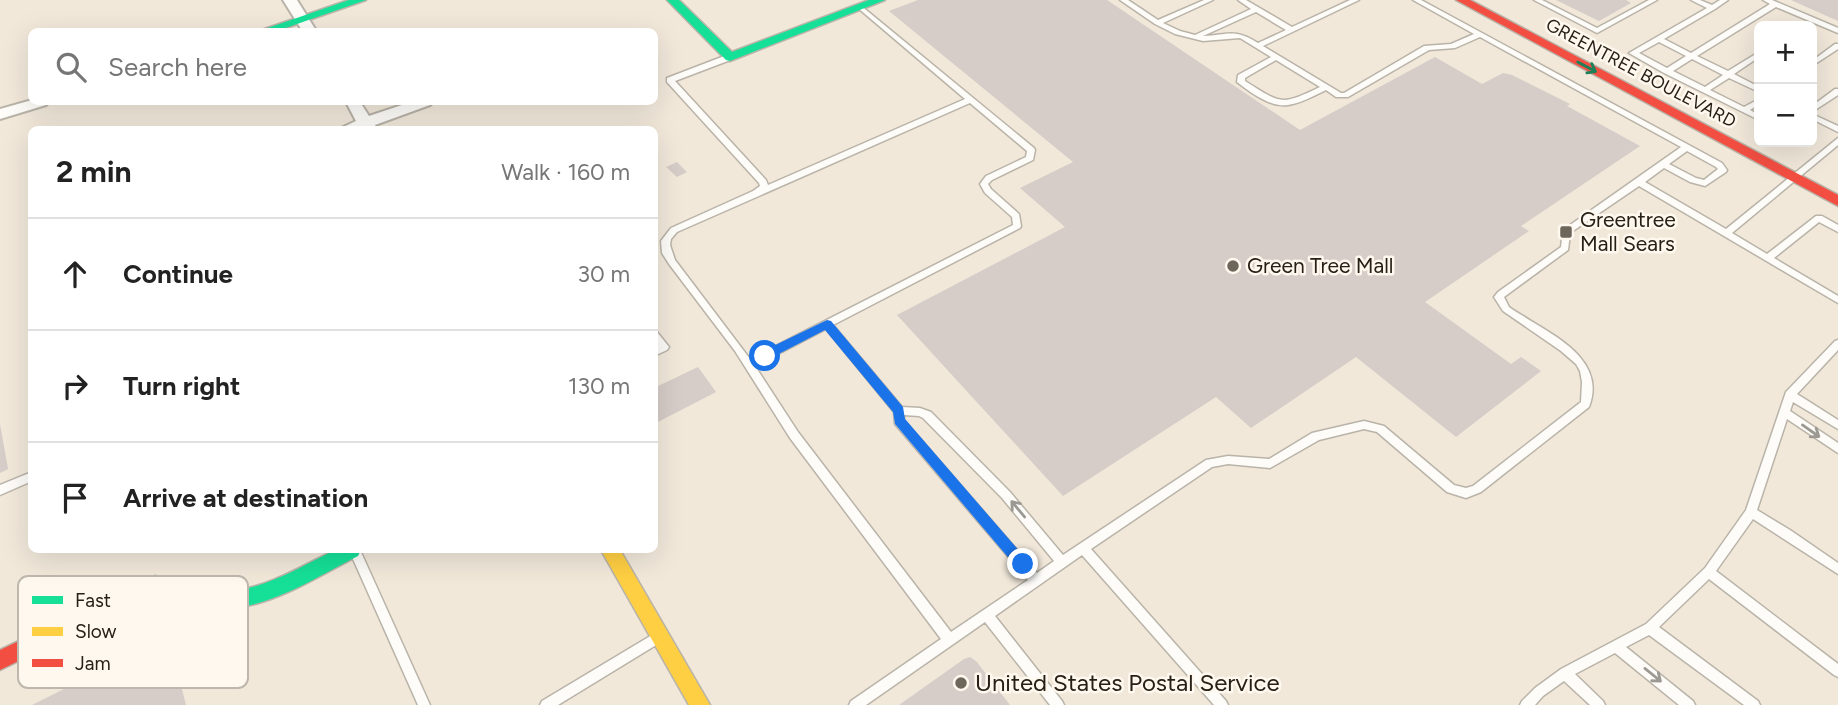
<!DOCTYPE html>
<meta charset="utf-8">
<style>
body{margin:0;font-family:Figtree,sans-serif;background:#f6f6f6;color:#222}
.controls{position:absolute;right:21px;top:21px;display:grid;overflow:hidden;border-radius:10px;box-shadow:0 7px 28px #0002}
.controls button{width:63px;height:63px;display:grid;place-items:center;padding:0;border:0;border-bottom:2px solid #e0e0e0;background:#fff;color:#222;font:35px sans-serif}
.stop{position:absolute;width:21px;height:21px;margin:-16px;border:5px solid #1a73e8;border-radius:50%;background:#fff}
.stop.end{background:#1a73e8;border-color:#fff;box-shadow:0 2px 7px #0008}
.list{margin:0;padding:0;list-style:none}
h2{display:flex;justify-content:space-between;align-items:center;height:91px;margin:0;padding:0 28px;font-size:30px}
h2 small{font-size:23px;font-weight:400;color:#767676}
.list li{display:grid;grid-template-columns:46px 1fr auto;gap:21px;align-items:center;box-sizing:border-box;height:112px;padding:0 28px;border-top:2px solid #e0e0e0}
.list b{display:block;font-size:26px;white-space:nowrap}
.list em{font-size:23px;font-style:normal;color:#767676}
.icon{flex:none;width:38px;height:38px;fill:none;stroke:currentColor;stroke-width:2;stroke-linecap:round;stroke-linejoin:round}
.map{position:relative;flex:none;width:1838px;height:705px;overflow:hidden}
.search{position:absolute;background:#fff;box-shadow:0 7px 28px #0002;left:28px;top:28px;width:630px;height:77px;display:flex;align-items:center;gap:18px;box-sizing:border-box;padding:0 24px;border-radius:10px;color:#767676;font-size:26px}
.panel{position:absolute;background:#fff;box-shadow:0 7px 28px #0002;left:28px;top:126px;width:630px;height:427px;border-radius:10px}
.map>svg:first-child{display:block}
.building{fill:#d6ccc8}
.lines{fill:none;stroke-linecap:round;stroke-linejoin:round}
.lane-casing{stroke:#b9b3a8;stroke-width:3}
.street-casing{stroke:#b9b3a8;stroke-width:4}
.fast-casing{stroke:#b9b3a8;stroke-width:3}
.slow-casing{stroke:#b9b3a8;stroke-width:3}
.jam-casing{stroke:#b9b3a8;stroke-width:3}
.lane{fill:#fdfcf9;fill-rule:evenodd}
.street{fill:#fdfcf9;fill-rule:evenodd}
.fast{fill:#16e098;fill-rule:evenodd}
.slow{fill:#ffcf43;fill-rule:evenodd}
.jam{fill:#f24e42;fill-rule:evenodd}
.oneway{stroke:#1e8058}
.oneway2{stroke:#9c9993}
.route{fill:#1a73e8}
.poi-dot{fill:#6d665b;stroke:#fff8ee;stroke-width:2.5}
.labels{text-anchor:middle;stroke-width:5;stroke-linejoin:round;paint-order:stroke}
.far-street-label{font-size:18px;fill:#262017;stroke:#fff8ee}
.poi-label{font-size:21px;fill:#262017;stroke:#fff8ee;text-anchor:start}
.near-poi-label{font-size:24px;fill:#262017;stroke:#fff8ee;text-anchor:start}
.key{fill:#fff8ee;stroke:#beb7ae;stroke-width:2}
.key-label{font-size:19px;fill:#262017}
</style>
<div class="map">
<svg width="1838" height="705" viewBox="0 0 1838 705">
<rect width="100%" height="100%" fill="#f1e8da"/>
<path class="building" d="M918 0H1107L1300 130 1435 57 1482 84 1503 73 1512 75 1570 104 1567 106 1640 146 1521 226 1529 231 1425 302 1511 364 1521 357 1541 371 1456 437 1356 357 1251 428 1216 397 1063 496 897 315 1065 227 1020 188 1073 162 889 11Z
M1556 0H1626L1631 3 1599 21Z
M1791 0H1838V21Z
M677 162 687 172 677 177 666 167Z
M698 367 716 392 654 424V388Z
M0 424 8 469 0 473Z
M106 622 114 662 168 634 186 705H32L74 684 66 642Z
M970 657 976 661 1010 705H899L964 659Z"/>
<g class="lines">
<defs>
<path id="lane" d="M1120 0H1128L1158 20 1204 0H1213L1163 23 1180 31 1195 35 1251 9 1238 0H1246L1292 27 1350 0H1359L1263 46 1341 93H1344L1424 46 1451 44 1474 34 1413 0H1421L1722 163 1727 170 1726 172 1705 186 1690 182 1664 168 1645 182 1726 229 1838 138V145L1732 233 1767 254 1816 216H1822L1838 225V232L1819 222 1774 258 1838 296V303L1639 186 1570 233 1568 250 1504 297 1509 307C1543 331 1609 355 1589 407L1481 492 1466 498 1447 492 1377 432 1364 429 1319 440 1270 468 1228 464 1212 467 1091 549 1226 701 1228 705H1214L1082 555 995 616 1062 701 1064 705H1050L985 622 866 705H849L851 701 941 639 790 438 735 351 669 264 662 253 661 241 671 228 753 191 760 186 759 183 667 82V78L727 55H733V59L675 81 766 180 768 185 965 99 858 8V6L860 5 1034 148 1035 150 1033 160 992 180 988 184 991 189 1019 214 1021 226 1020 228 833 325 902 407 920 408 931 412 1010 492 1063 555 1206 460 1228 456 1269 459 1312 433 1364 421 1384 426 1454 485 1466 488 1473 486 1581 402 1582 382 1580 371 1576 364 1561 351 1503 311 1494 297 1498 292 1561 247 1563 230 1681 147 1480 37 1455 48 1429 50 1348 97H1336L1326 90C1314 96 1301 103 1288 105 1271 108 1250 92 1237 82L1238 75 1271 57 1240 38 1203 41 1175 34 1155 24ZM1256 12 1286 30 1258 43C1234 28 1229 35 1203 36ZM1276 60 1320 87C1280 106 1282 104 1245 81V78ZM970 103 1027 151 1026 157 986 176 980 184 985 193 1012 217 1013 225 750 359 675 260 670 245 671 239 677 232ZM1687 151 1716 167 1718 169 1704 180 1696 178 1669 164ZM826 329 894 412 895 424 1028 580 951 632 798 432 755 366ZM904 415 919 416 923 418 1002 498 1054 561 1037 573 904 420Z
M1534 0H1542L1597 28 1649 0H1657L1597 33Z
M1691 0H1700L1712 5 1720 0H1728L1715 9 1664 39 1691 53 1770 4 1763 0H1772L1838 28V33L1776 7 1697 56 1728 71 1759 52V57L1734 74 1759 87V92L1729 78 1710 90 1744 107 1759 99V104L1750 110 1759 115V120L1664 73 1629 53 1707 8ZM1659 42 1686 56 1667 68 1639 53ZM1692 59 1723 75 1705 87 1673 71Z
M1835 44H1838V49L1812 66V61Z
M1835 89H1838V95L1812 112V106Z
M1812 114 1838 126V132L1812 119Z
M654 332H657L669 347 667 350 654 356V347L658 346 654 342Z
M1838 340V350L1797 394 1838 420V429L1793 402 1790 411 1838 443V453L1787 419 1757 510 1790 530 1838 563V574L1753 519 1716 571 1838 664V677L1834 675 1709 579 1659 627 1758 701 1760 705H1744L1649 635 1626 647 1693 701 1695 705H1679L1615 653 1575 674 1603 701 1605 705H1590L1564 681 1543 696 1535 705H1520L1522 701 1535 688 1561 669 1646 624 1705 568 1746 510 1786 392 1835 341Z
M32 472V481L0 495V485Z
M349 550H360L430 705H418Z
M657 632 661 634 663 638 661 642 558 705H540L542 701Z"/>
<path id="street" d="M283 0H297L317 32H303Z
M32 100 49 102 46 105 0 119V109Z
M346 102H360L369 116 411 102H433L430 105 375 125 378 130H337L356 121Z"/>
<path id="fast" d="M349 0H366L274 32H256Z
M667 0H679L732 52 869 0H885L730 61 726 60Z
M335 550H361L358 556C308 581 246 625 188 602L186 596 188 590C201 585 218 592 232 591 269 587 302 566 335 550Z"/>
<path id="slow" d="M601 550H620L710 705H689Z"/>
<path id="jam" d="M1456 0H1470L1838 195V206Z
M155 576 202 590 204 596 202 602 195 605 156 594 0 670V650Z"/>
</defs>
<use href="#lane" class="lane-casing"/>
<use href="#street" class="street-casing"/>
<use href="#fast" class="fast-casing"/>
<use href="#slow" class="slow-casing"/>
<use href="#jam" class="jam-casing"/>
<use href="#lane" class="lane"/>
<use href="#street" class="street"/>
<use href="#fast" class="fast"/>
<use href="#slow" class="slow"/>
<use href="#jam" class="jam"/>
</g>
<defs><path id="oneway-shaft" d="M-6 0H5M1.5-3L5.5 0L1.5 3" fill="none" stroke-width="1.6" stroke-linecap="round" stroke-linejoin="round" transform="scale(1.75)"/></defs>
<use class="oneway" href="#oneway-shaft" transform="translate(1587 67) rotate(28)"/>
<g class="oneway2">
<use href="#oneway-shaft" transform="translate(1811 431) rotate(35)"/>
<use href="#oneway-shaft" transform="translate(1018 509) rotate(-130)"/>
<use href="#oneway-shaft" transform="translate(1653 675) rotate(39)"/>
</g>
<path class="route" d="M827 320 831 321 903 407 905 419 1027 560V569H1018L895 424 893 412 825 330 769 359H761V352Z"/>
<g class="poi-dot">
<rect x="1559" y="225" width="14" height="14" rx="3.5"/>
<circle cx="1233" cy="266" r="7"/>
<circle cx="961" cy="683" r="7"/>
</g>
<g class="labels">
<g class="far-street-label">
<text transform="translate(1641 73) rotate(28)" y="6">GREENTREE BOULEVARD</text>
</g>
<g class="poi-label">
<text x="1580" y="227">Greentree<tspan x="1580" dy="24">Mall Sears</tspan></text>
<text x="1247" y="273">Green Tree Mall</text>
</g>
<g class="near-poi-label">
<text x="975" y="691">United States Postal Service</text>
</g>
</g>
<rect x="18" y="576" width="230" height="112" rx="10" class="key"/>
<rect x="32" y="596" width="31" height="8" fill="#16e098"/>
<rect x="32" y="627" width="31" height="9" fill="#ffcf43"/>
<rect x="32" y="659" width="31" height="8" fill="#f24e42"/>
<g class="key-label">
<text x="75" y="607">Fast</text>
<text x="75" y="638">Slow</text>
<text x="75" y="670">Jam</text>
</g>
</svg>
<div class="controls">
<button>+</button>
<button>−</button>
</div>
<div class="stop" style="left:765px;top:356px"></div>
<div class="stop end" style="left:1023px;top:564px"></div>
<div class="search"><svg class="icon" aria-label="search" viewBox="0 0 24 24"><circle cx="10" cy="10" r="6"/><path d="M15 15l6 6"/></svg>Search here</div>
<section class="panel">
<h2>2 min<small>Walk · 160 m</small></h2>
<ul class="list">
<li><svg class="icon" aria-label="ahead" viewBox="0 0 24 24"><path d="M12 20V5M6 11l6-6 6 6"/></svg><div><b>Continue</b></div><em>30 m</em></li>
<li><svg class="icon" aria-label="right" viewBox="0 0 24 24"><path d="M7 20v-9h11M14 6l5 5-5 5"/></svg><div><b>Turn right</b></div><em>130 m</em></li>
<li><svg class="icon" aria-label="arrive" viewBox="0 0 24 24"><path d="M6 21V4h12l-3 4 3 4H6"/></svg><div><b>Arrive at destination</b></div></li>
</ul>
</section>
</div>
